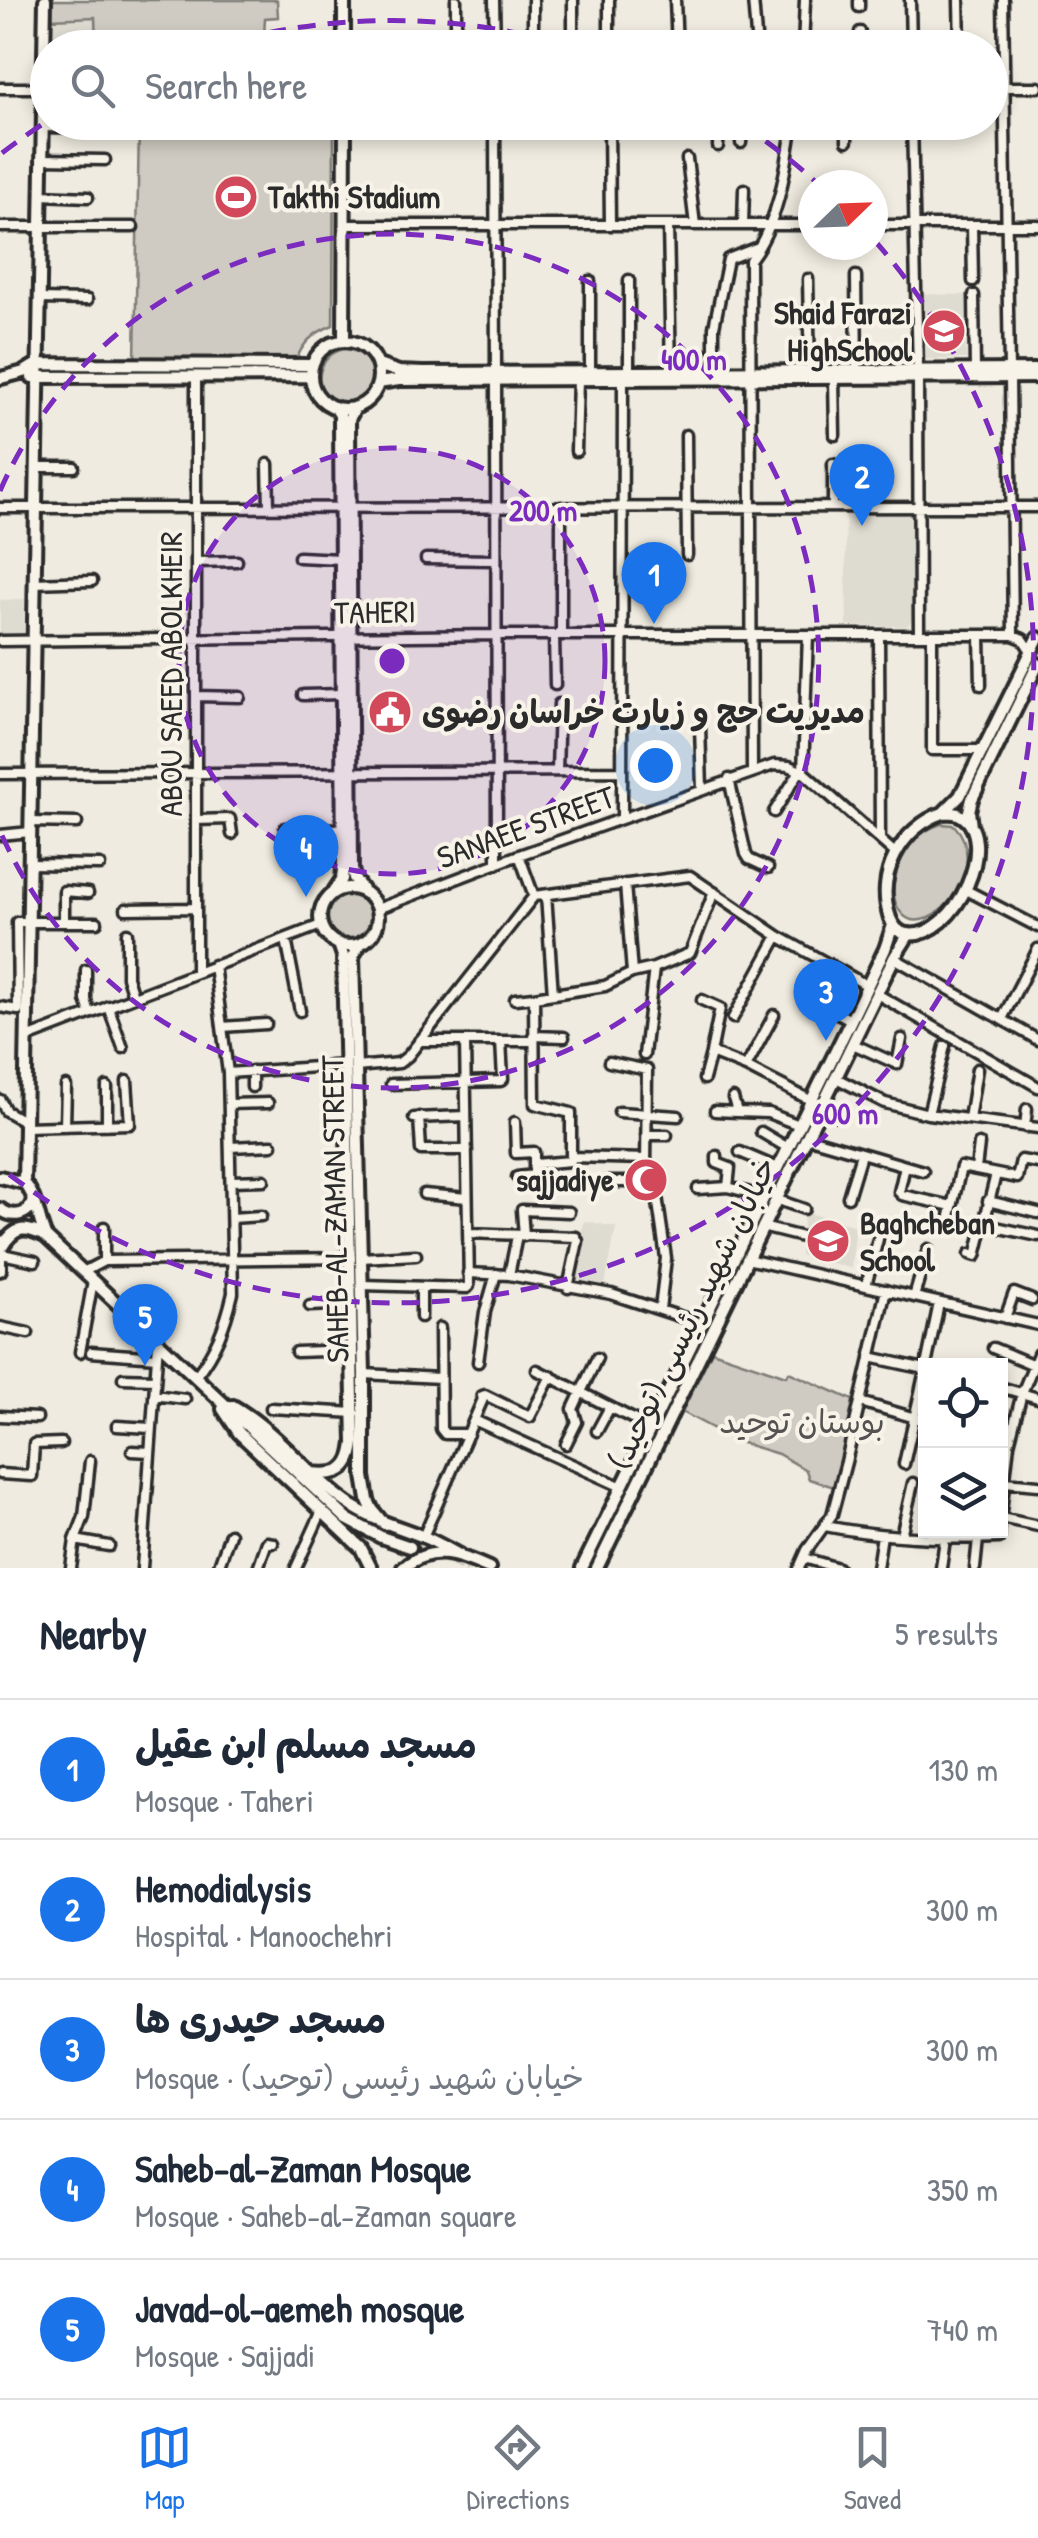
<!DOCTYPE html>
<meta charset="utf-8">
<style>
body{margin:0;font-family:"Patrick Hand","Playpen Sans Arabic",sans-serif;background:#f2f2f3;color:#1f2937}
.controls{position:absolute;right:30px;bottom:30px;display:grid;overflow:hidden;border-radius:0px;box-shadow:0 5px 15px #0003}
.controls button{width:90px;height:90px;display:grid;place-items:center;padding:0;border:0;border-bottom:2px solid #e0e1e3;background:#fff;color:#1f2937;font:50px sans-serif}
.compass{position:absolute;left:798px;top:170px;width:90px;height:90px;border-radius:50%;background:#fff;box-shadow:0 5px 15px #0003;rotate:67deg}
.you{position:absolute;left:655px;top:765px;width:35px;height:35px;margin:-25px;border:8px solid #fff;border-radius:50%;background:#1a73e8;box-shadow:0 0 0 15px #1a73e833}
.badge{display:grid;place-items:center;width:65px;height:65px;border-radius:50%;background:#1a73e8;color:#fff;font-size:32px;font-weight:700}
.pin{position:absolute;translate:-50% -82px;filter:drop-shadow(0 2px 5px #0008)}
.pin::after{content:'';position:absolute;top:52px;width:35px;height:30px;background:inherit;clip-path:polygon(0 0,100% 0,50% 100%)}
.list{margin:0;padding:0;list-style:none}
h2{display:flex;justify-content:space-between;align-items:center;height:130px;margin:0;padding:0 40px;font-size:42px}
h2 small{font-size:32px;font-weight:400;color:#747a83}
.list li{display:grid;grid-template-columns:65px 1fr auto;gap:30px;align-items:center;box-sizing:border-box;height:140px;padding:0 40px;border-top:2px solid #e0e1e3}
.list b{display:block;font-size:38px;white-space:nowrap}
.list p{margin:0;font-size:32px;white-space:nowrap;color:#747a83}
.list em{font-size:32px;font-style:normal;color:#747a83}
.icon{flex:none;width:55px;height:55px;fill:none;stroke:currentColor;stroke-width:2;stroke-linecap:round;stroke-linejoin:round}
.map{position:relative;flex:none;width:1038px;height:1568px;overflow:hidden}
.search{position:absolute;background:#fff;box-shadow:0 5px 15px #0003;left:30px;right:30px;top:30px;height:110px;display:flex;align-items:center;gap:25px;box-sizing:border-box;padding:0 35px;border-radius:55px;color:#747a83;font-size:38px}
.sheet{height:830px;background:#fff}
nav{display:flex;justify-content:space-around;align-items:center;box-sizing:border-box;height:140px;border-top:2px solid #e0e1e3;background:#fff;font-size:28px;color:#747a83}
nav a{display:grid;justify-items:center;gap:5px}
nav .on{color:#1a73e8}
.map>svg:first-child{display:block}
.built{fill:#dedbd1}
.green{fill:#cfcbc2;stroke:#7d7b76;stroke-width:2.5}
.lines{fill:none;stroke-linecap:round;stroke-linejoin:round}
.major-tunnel{stroke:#c8c5bc;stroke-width:10;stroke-dasharray:10 5;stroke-linecap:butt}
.minor-casing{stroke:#2b2b2b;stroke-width:15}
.major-casing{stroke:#2b2b2b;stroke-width:18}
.minor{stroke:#f7f3e8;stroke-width:8}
.major{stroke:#f7f3e8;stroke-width:10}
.ring{fill:none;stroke:#7b2cbf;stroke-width:5;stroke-dasharray:18 12}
.labels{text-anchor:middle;stroke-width:8;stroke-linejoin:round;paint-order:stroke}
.poi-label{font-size:32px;font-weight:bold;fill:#2b2b2b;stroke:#f7f3e8;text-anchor:start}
.street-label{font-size:32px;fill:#2b2b2b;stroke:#f7f3e8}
.park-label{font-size:32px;fill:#545351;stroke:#f7f3e8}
.centre{fill:#7b2cbf;stroke:#f7f3e8;stroke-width:5}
.ring-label{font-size:30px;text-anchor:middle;font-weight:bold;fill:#7b2cbf;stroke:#f7f3e8;stroke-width:8;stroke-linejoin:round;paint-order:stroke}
</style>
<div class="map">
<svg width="1038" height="1568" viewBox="0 0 1038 1568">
<rect width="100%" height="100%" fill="#efebe0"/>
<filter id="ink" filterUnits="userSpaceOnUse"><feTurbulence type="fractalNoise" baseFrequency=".01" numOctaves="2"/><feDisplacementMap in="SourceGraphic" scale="20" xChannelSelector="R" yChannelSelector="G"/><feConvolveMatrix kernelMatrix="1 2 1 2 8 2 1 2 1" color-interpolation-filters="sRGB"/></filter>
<g filter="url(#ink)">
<path class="built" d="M95 17 96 47H52V19Z
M921 294 966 295V359H921Z
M845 512H911L913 514V619L907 626H847Z
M24 599V638H0V600Z
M804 1212 856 1226 851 1268 800 1255Z
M584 1221 616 1227 605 1286 573 1280Z"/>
<path class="green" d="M52 0H277L278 17 265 18 264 37H154L153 47H96L95 17 52 19Z
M139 123H334L333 325C313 333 302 343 295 363L135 362Z
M343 349C383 351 381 403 345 402 312 401 311 358 343 349Z
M941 824 954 825C997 871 919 954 897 906 891 894 894 879 898 867 905 846 920 831 941 824Z
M328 917a21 21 0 1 1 42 0a21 21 0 1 1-42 0Z
M712 1351 786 1376 789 1372 853 1400 842 1461 834 1487 809 1479 806 1470 778 1454 739 1442 682 1412Z"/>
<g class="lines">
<path class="major-tunnel" d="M410 1547 441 1556 468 1568"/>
<defs>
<path id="minor" d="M494 0 495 48
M533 0V48
M573 0V48
M609 0V48
M675 0 677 48
M753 0 757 48
M910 0 911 48
M959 0 960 48
M1003 0 1009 370
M859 7V0
M860 32V48
M456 48V0
M803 48 805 0
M990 87H1038
M0 88H45
M495 122 496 372
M609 122 610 225
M847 122V141
M912 122 918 370
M42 127 108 128
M345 127H406
M741 143 742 122
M718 146 719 122
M41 159 105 160
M687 159 695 225
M849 185V176
M41 195 88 197
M345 225H813
M668 225 671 372
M743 225 744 189
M873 225H1038
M972 225 973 281
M0 227H133
M849 245V251
M856 276 857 371
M808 279 810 371
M629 280V372
M590 281V372
M974 295 975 370
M39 299 87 300
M714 371V327L728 259 756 248
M196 377V971
M1010 377 1013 635
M834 378 835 435
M918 378 919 635
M496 380 497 864
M686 435 687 555
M576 451 578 379
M268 464 269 507
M36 467H74
M561 507V635
M833 507V464
M0 508 1038 507
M299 557 341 559
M426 559 496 560
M196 562 237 561
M34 583 92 581
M554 635 555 685
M879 635 880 839
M932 635V750H982
M980 635 981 685
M0 641 496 635H1013L1023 639 1031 651
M303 695 342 694
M196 696 240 697
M700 726 702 789
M557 771 559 704
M752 771 750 260C779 223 786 168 793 122
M803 772 808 635
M0 774 622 771
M729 779 746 854 749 859 768 868
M774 812 800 771
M622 818 623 379
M196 820 230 819 232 834
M30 822 77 823
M285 828 343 829
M0 835 30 832
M519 855 534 896
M29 864 100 865
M625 884 632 973
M966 890 1038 927
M546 895 553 994
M534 896 690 876 778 936 868 986
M126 909 195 908
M377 909 519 855 774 765 789 766 803 772 895 853
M64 922V891L88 893
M127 933V977L133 996
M286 939 300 1011
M894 958 1038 1040
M86 970V1000L90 1013
M877 994 1038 1087
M803 995 851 1020
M515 999 534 997
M702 1000 720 1008 711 1053
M108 1006 123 1048
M0 1007 18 1010 17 922H97
M733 1018 778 936
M1002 1019 1038 949
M222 1027 266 1024
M533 1036 564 1037
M27 1038 321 925
M419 1041H533
M853 1044 897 1064 902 1039
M644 1055 654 968
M609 1062 647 1070 646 1168 655 1182 666 1258 660 1309
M356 1067 399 1063 408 1056 534 896
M746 1067 774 1015
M228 1073 346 1065
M836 1078 885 1103 928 1114 1038 1128
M704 1079 711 1053 746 1067 812 1101
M391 1084 501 1081 503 1079 501 1041
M107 1087V1125
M252 1087V1071
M733 1098 737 1112 768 1113 799 1125
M0 1100 6 1111 25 1122
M229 1104 268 1103
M715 1111 737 1112
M619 1112 678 1116
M928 1114 945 1046
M419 1117 421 1150H467
M414 1118 466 1116
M969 1119 977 1069
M515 1122 516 1153 534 1152V1175L517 1177
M65 1126 66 1086
M25 1127 130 1124 127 1081
M1025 1127 1027 1109
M761 1132 788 1148
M646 1135H667
M806 1137 923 1171
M230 1147 272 1145
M740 1152 778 1168
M717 1156V1163L730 1168 728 1187
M571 1157 646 1159
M535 1164 571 1161V1113L535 1104 534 997 605 986 632 973 654 968 690 953 714 892
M905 1166 899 1192 902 1195 952 1206
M976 1169 979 1144
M231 1181 264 1180
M605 1182H655
M698 1189 728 1187 765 1197
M424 1194 467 1198
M848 1197 861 1154
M775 1199 804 1209
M988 1201 1038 1213
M950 1216 961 1167 1017 1178 1021 1160 1038 1163
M232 1218 261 1216
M982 1224 1038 1236
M762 1227 806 1238
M468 1233 576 1237 578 1241 568 1288
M524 1236 522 1210 569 1212
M2 1254 35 1261
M970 1254 976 1256 996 1174
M361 1258 416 1255
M747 1259 1038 1325
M104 1261V1227
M83 1272 104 1261 351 1258
M468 1273 509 1275 611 1294 703 1324
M509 1275 517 1236
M362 1285 467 1288 469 1286 465 1041
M866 1286 878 1239
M914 1297 928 1249
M310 1306 352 1304
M421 1317V1287
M1005 1318 1014 1293 1032 1300
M0 1327 28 1333
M440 1328 441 1429 445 1434H468
M993 1348 1034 1365
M80 1352 93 1281
M91 1352 157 1357
M296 1352 353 1350
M870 1357 925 1369
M478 1362 485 1312 496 1274
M926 1366 939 1303
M537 1370 651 1428
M364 1374 440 1378
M195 1377C216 1350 225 1327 233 1293L228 1073 214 965
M123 1378 155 1379
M1000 1387 1038 1398
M154 1395 185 1399
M860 1402 926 1421
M271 1408 355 1413
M0 1416 37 1418
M474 1420 622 1487
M117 1426 151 1428
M597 1431 610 1407
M566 1444 577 1422 573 1409 597 1358
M132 1451 150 1452
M904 1464 926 1366
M0 1474 32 1476 34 1444 61 1443
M1005 1482 1038 1485
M1001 1518 1038 1526
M1000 1520 1009 1444 1022 1393 1038 1354
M825 1526C882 1537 940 1540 999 1538V1530
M901 1536 913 1483
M423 1537 483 1399 482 1396 485 1395 530 1417 551 1376
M75 1540 109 1546
M804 1558 838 1568
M71 1568 75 1540 84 1517 90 1461
M142 1568 158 1342
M218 1568 230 1534
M258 1568 267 1542 273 1543
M296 1568 322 1511
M799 1568 807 1550 832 1515 846 1462 886 1290
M877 1568 882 1535
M941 1568 945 1539
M975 1568 978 1539"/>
<path id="major" d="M344 0V48
M311 375a34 34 0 1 1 68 0a34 34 0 1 1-68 0Z
M344 341 345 122
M378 365 399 372 423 373 1038 370
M32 377 311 376
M1 378 24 372 37 364 311 365
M378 383 399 380 1038 377
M355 408 349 419 352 869 354 878 363 891
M943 813C948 813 953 812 958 814 1003 834 956 942 906 934 897 932 893 926 890 918 875 875 901 828 943 813Z
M943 813 960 796 1038 638
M971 826 969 811 972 799 1038 664
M320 917a29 29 0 1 1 58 0a29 29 0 1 1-58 0Z
M334 891 342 879 343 869 340 423V415L335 407
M361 943 353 956 364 1374V1476L368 1500 372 1509 384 1524
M0 1177 24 1183
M24 1183 45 0
M24 1183C36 1194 38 1219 45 1235
M0 1209C13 1219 30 1216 33 1199
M2 1247C15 1226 24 1226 45 1236L347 1519 381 1537 410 1547
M0 1270V1241
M233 1406C276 1431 306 1473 346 1502 371 1520 397 1526 424 1537 436 1542 448 1549 459 1555
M223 1409 239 1433 361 1548 371 1568
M311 1473C337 1476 351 1472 354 1443L343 956 339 944
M403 1568C432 1544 457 1554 489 1568
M582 1568 851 1020 885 949 893 925
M597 1568 894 958 909 934"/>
</defs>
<use href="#minor" class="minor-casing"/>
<use href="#major" class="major-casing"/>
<use href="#minor" class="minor"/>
<use href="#major" class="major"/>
</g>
</g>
<circle cx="392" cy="661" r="213" fill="#7b2cbf" fill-opacity=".12"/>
<g class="ring">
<circle cx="392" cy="661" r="213"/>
<path d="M0 491A427 427 0 1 1 0 831"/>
<path d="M2 153A640 640 0 0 1 43 124M210 47A640 640 0 0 1 574 47M741 124A640 640 0 0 1 816 182M875 241A640 640 0 0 1 2 1169"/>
</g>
<defs>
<symbol id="stadium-disc" viewBox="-11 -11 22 22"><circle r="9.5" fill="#d1495b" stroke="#f7f3e8"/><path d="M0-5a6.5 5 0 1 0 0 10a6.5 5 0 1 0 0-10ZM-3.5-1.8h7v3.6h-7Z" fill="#fff"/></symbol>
<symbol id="school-disc" viewBox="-11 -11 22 22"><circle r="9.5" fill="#d1495b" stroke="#f7f3e8"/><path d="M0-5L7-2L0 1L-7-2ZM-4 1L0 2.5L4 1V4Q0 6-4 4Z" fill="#fff"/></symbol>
<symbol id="civic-disc" viewBox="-11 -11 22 22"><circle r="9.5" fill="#d1495b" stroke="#f7f3e8"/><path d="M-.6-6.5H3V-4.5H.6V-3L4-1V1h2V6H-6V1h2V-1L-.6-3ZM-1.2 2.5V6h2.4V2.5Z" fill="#fff"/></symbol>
<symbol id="mosque-disc" viewBox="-11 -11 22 22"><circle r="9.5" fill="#d1495b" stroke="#f7f3e8"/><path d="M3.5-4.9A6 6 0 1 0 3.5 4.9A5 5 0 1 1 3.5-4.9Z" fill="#fff"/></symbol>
</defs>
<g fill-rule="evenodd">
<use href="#stadium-disc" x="211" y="172" width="50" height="50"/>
<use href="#school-disc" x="919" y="306" width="50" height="50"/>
<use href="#civic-disc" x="365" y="687" width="50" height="50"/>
<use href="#mosque-disc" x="621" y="1155" width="50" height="50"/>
<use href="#school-disc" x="803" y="1216" width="50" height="50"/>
</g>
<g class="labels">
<g class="poi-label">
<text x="268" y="208">Takthi Stadium</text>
<text x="912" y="324" text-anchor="end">Shaid Farazi<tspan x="912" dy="37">HighSchool</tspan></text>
<text x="422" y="723">مدیریت حج و زیارت خراسان رضوی</text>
<text x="614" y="1191" text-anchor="end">sajjadiye</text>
<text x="860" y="1234">Baghcheban<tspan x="860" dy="37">School</tspan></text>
</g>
<g class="street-label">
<text transform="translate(375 612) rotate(-1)" y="11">TAHERI</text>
<text transform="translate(171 674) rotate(-90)" y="11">ABOU SAEED ABOLKHEIR</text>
<text transform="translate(526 827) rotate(-20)" y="11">SANAEE STREET</text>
<text transform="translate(335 1209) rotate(-91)" y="11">SAHEB-AL-ZAMAN STREET</text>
<text transform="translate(692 1313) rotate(-64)" y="11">خیابان شهید رئیسی (توحید)</text>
</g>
<g class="park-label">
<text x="802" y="1433">بوستان توحید</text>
</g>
</g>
<circle cx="392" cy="661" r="15" class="centre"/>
<g class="ring-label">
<text x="694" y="370">400 m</text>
<text x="543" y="521">200 m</text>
<text x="845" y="1124">600 m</text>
</g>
</svg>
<div class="controls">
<button><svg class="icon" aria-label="locate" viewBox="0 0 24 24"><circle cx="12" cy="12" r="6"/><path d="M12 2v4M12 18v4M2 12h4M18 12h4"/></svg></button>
<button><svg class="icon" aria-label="layers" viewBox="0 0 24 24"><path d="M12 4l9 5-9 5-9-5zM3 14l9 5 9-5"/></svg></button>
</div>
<svg class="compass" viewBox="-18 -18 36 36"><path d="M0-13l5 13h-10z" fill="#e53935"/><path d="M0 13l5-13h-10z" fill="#747a83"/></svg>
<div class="you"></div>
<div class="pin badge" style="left:654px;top:624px">1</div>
<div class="pin badge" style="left:862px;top:526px">2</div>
<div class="pin badge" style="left:826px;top:1041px">3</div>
<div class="pin badge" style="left:306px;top:897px">4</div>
<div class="pin badge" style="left:145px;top:1366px">5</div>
<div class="search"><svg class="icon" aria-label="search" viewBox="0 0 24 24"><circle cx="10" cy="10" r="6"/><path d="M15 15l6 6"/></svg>Search here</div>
</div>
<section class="sheet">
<h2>Nearby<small>5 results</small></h2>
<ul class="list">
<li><span class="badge">1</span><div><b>مسجد مسلم ابن عقیل</b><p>Mosque · Taheri</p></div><em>130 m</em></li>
<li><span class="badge">2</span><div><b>Hemodialysis</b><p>Hospital · Manoochehri</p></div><em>300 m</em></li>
<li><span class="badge">3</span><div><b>مسجد حیدری ها</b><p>Mosque · خیابان شهید رئیسی (توحید)</p></div><em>300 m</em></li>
<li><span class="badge">4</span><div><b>Saheb-al-Zaman Mosque</b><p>Mosque · Saheb-al-Zaman square</p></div><em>350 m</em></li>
<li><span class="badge">5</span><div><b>Javad-ol-aemeh mosque</b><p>Mosque · Sajjadi</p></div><em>740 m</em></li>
</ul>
</section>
<nav>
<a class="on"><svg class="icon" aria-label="map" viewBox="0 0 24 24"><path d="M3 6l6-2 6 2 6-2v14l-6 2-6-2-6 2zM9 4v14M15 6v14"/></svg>Map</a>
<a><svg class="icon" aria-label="directions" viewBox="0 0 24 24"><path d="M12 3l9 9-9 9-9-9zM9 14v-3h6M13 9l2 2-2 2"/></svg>Directions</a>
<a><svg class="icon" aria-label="saved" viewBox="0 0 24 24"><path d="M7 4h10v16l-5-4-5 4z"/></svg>Saved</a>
</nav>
